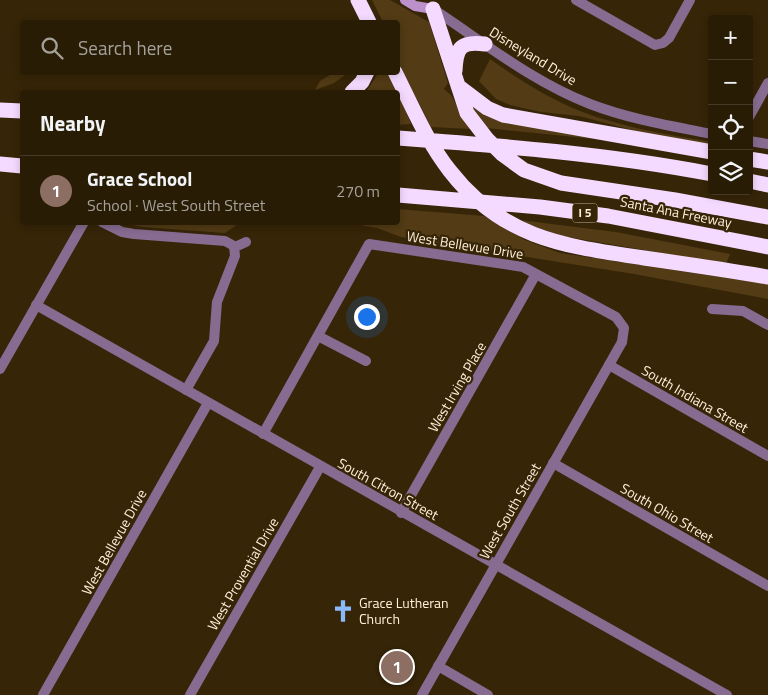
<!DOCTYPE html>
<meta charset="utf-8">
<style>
body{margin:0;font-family:"Titillium Web",sans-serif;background:#30250f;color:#f1f3f6}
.controls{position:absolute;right:15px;top:15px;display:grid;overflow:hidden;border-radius:5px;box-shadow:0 2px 8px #0003}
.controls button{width:45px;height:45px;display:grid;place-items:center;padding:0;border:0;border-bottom:1px solid #443a27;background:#281c05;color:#f1f3f6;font:25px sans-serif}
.you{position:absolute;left:366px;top:316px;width:18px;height:18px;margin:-12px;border:4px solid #fff;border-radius:50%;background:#1a73e8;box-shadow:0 0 0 8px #1a73e833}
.badge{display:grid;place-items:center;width:32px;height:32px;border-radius:50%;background:#8bb9fc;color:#fff;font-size:16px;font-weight:700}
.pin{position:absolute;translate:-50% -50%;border:2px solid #fff;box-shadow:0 1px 5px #0006}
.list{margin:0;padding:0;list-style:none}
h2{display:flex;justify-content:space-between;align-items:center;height:65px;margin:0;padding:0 20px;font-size:21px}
h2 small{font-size:16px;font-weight:400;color:#a5a19a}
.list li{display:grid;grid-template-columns:32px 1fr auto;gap:15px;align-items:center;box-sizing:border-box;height:70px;padding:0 20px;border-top:1px solid #443a27}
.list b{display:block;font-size:19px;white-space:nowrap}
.list p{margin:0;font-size:16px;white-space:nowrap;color:#a5a19a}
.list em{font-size:16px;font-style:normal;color:#a5a19a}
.icon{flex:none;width:28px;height:28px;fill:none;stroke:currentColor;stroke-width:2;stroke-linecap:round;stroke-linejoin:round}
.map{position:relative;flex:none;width:768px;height:695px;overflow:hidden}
.search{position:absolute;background:#281c05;box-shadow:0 2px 8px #0003;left:20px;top:20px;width:380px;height:55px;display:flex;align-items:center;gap:12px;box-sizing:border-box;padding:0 18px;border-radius:5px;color:#a5a19a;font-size:19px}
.panel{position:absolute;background:#281c05;box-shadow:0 2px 8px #0003;left:20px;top:90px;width:380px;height:135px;border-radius:5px}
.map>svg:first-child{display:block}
.green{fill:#523b15}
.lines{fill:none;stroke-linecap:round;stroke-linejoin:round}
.minor{stroke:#876b90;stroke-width:10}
.tertiary{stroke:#876b90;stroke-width:10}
.secondary{stroke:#bc90cb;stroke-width:10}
.motorway{stroke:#f5daff;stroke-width:15}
.labels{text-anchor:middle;stroke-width:4.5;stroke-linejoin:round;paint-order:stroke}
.shield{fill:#362507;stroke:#c3b39b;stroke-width:1}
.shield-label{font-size:12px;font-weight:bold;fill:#fff0db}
.street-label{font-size:14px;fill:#fff0db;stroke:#362507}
.poi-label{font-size:14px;fill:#fff0db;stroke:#362507;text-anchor:start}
</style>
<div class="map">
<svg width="768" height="695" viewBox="0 0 768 695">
<rect width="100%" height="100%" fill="#362507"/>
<path class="green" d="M372 0H390L429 22 448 83 444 89 451 95 470 129 431 127 398 62V22H383Z
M490 59C518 79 548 98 580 111 621 127 668 135 712 142V145L647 134 579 116 541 112 510 105 496 99 479 81Z
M379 72 388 73 397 92H366Z
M333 73H348L334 83 315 90 320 81Z
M398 93 411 124 398 125Z
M468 103 504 121 613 141 486 128Z
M398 209 484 216 525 240 560 253 768 284V299L634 274 401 237 377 228 349 223 398 222Z
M520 220 616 232 730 254 726 264 562 236 529 225Z
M122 223H249L238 224 225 233 143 227Z"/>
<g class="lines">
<path class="minor" d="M576 0 655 45 663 43 669 38 690 0
M749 117 768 83
M102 222 122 232 134 234 225 241 234 246 235 256 217 302 214 341 186 390
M235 247 246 242
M712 309 743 311 768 325
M318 336 366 361
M609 365 768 456
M0 369 84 222
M263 434 369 244 523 267 616 317 624 328 622 342
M553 463 768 586
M401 513 536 274
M438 666 488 695
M43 695 208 403
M190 695 320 467"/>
<path class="tertiary" d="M433 9C483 42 533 82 590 104 629 119 671 126 712 134
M749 141 768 144
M36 305 727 695
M422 695 622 342"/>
<path class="secondary" d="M405 0 415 6 433 9"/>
<path class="motorway" d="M358 0 369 22
M433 9 467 113 487 139 502 154 524 170 561 183 675 200 768 217
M455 71C456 47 461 41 485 44
M395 72C412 106 427 142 450 171 503 239 565 246 644 258 686 264 727 270 768 277
M458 86 487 108 503 115 712 152
M352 92 362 82 367 72
M0 110 22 111
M398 138C503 146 608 154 712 174
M749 159 768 162
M0 164 22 166
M749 181 768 185
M398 195 540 207 608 216 768 247"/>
</g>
<defs>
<symbol id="church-bare" viewBox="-9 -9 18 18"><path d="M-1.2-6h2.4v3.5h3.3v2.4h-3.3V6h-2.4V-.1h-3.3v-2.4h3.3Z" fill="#8bb9fc" stroke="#362507" stroke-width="2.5" paint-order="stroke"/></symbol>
</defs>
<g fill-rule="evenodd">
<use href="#church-bare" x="327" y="595" width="32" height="32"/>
</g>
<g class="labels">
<rect class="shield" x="572.5" y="203.5" width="25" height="19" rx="4"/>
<g class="shield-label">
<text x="585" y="217">I 5</text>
</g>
<g class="street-label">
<text transform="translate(533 56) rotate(31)" y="5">Disneyland Drive</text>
<text transform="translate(676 212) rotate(11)" y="5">Santa Ana Freeway</text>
<text transform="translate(465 245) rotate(9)" y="5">West Bellevue Drive</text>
<text transform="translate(457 387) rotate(-60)" y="5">West Irving Place</text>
<text transform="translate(695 399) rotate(30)" y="5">South Indiana Street</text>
<text transform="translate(388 489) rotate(29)" y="5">South Citron Street</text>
<text transform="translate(510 511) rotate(-60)" y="5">West South Street</text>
<text transform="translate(667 513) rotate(30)" y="5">South Ohio Street</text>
<text transform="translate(114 542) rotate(-61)" y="5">West Bellevue Drive</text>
<text transform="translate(243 574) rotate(-60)" y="5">West Provential Drive</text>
</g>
<g class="poi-label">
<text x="359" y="608">Grace Lutheran<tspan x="359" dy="16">Church</tspan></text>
</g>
</g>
</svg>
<div class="controls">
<button>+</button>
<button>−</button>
<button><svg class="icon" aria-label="locate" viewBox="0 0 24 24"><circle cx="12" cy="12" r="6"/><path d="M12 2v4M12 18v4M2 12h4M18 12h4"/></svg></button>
<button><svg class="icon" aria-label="layers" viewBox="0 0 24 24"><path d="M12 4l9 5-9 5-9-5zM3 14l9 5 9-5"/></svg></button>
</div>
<div class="you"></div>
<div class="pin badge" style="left:397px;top:667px;background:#8d6e63">1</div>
<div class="search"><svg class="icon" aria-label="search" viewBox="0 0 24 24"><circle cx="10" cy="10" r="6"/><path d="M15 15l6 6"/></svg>Search here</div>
<section class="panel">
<h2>Nearby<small></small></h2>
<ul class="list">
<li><span class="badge" style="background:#8d6e63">1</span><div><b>Grace School</b><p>School · West South Street</p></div><em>270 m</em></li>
</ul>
</section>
</div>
